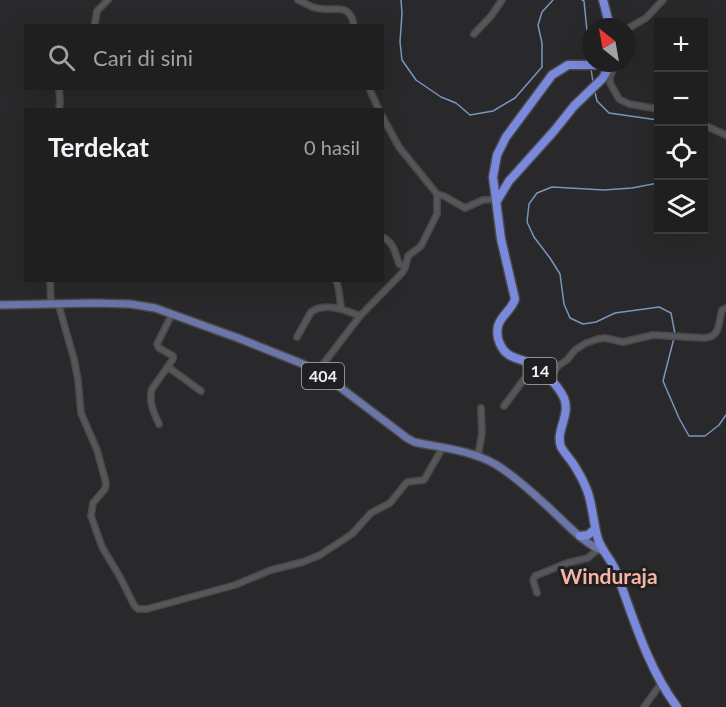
<!DOCTYPE html>
<html lang="id">
<meta charset="utf-8">
<style>
body{margin:0;font-family:Lato,sans-serif;background:#272729;color:#f1f3f6}
.controls{position:absolute;right:18px;top:18px;display:grid;overflow:hidden;border-radius:0px;box-shadow:0 6px 24px #0002}
.controls button{width:54px;height:54px;display:grid;place-items:center;padding:0;border:0;border-bottom:2px solid #3c3d3e;background:#1f1f20;color:#f1f3f6;font:30px sans-serif}
.compass{position:absolute;left:582px;top:18px;width:54px;height:54px;border-radius:50%;background:#1f1f20;box-shadow:0 6px 24px #0002;rotate:329deg}
.list{margin:0;padding:0;list-style:none}
h2{display:flex;justify-content:space-between;align-items:center;height:78px;margin:0;padding:0 24px;font-size:26px}
h2 small{font-size:20px;font-weight:400;color:#a1a2a5}
.icon{flex:none;width:33px;height:33px;fill:none;stroke:currentColor;stroke-width:2;stroke-linecap:round;stroke-linejoin:round}
.map{position:relative;flex:none;width:726px;height:707px;overflow:hidden}
.search{position:absolute;background:#1f1f20;box-shadow:0 6px 24px #0002;left:24px;top:24px;width:360px;height:66px;display:flex;align-items:center;gap:15px;box-sizing:border-box;padding:0 21px;border-radius:0px;color:#a1a2a5;font-size:22px}
.panel{position:absolute;background:#1f1f20;box-shadow:0 6px 24px #0002;left:24px;top:108px;width:360px;height:174px;border-radius:0px}
.map>svg:first-child{display:block}
.lines{fill:none;stroke-linecap:round;stroke-linejoin:round}
.stream{stroke:#7896bb;stroke-width:1.5}
.minor-casing{stroke:#48484a;stroke-width:8}
.major-casing{stroke:#48484a;stroke-width:10}
.highway-casing{stroke:#48484a;stroke-width:11}
.minor{stroke:#565658;stroke-width:5}
.major{stroke:#6c75a7;stroke-width:7}
.highway{stroke:#7a89db;stroke-width:8}
.labels{text-anchor:middle;stroke-width:6;stroke-linejoin:round;paint-order:stroke}
.shield{fill:#201f22;stroke:#b3b3b5;stroke-width:1.5}
.shield-label{font-size:16px;font-weight:bold;fill:#f2f2f4}
.quarter-label{font-size:21px;font-weight:bold;fill:#f6b5a5;stroke:#201f22}
</style>
<div class="map">
<svg width="726" height="707" viewBox="0 0 726 707">
<rect width="100%" height="100%" fill="#29292b"/>
<g class="lines">
<path class="stream" d="M401 0 402 13 400 42 402 60 416 80 441 97 456 103 470 115 493 111 515 98 542 67V43L538 25 542 12 553 0
M582 0 584 1 590 61
M591 69 593 82
M595 92 597 101 609 113 658 120
M658 183 632 188 604 190 552 187 537 193 529 204 527 222 534 237 550 258 560 274 564 304 570 318 583 324 596 322 615 313 659 307 671 313 675 334
M674 338 663 381 679 418 689 436H705L719 425 726 415"/>
<defs>
<path id="minor" d="M298 0C304 2 310 7 316 8 332 13 350 0 354 26
M94 26 95 23 97 11 108 0
M627 29 646 18 663 0
M474 34 491 16 502 0
M616 63 610 77V83L619 99 629 104 658 109
M59 88 60 102 59 110
M369 88 379 110
M382 116 399 147 437 194
M704 125 726 135
M382 237C394 242 395 253 399 264L405 266
M50 280 51 303
M336 280 339 291 341 308
M58 303 74 359 78 380 81 413 97 450 106 483 105 489 93 503 91 516 102 547 120 577 134 605 138 609H147L235 585 271 570 303 562 320 555 352 534 371 513 390 503 407 482 424 480 443 447
M297 337 311 312C325 302 346 310 360 316
M168 367 201 391
M317 372 360 316 402 273 405 268 408 256 421 246 437 214V194L444 196 465 208 483 200 497 199
M549 379 558 366 567 360 575 350 586 343 598 339 605 338 623 342 653 335 704 338C721 337 718 323 722 310L726 308
M504 406 534 366
M159 424C154 413 148 401 152 389L173 359V356L159 348 157 344 172 314
M478 456 482 433 481 408
M537 593 533 580 535 576 567 563 588 558 598 549
M644 707 662 682"/>
<path id="major" d="M0 305 94 303 130 304 155 308 238 338 303 364 333 382 407 438 414 442C442 448 470 450 495 464 513 475 531 491 546 505 561 518 585 546 604 551"/>
<path id="highway" d="M603 0 610 27
M603 63 595 65H568L552 75 506 137 497 155 493 177 501 239 515 299C512 310 501 315 498 326 497 331 497 338 500 344 507 360 520 357 533 365 544 372 558 385 564 398 571 415 555 431 561 447 564 452 568 457 572 462 578 471 583 480 587 490 593 506 593 523 598 539 602 552 613 561 617 574 634 620 648 668 677 707
M497 201 509 181 554 131 574 106 603 78 611 63
M580 536 588 535 595 529"/>
</defs>
<use href="#minor" class="minor-casing"/>
<use href="#major" class="major-casing"/>
<use href="#highway" class="highway-casing"/>
<use href="#minor" class="minor"/>
<use href="#major" class="major"/>
<use href="#highway" class="highway"/>
</g>
<g class="labels">
<g class="shield">
<rect x="523.5" y="358" width="33" height="26" rx="4.5"/>
<rect x="302" y="363" width="42" height="26" rx="4.5"/>
</g>
<g class="shield-label">
<text x="540" y="377">14</text>
<text x="323" y="382">404</text>
</g>
<g class="quarter-label">
<text x="609" y="584">Winduraja</text>
</g>
</g>
</svg>
<div class="controls">
<button>+</button>
<button>−</button>
<button><svg class="icon" aria-label="locate" viewBox="0 0 24 24"><circle cx="12" cy="12" r="6"/><path d="M12 2v4M12 18v4M2 12h4M18 12h4"/></svg></button>
<button><svg class="icon" aria-label="layers" viewBox="0 0 24 24"><path d="M12 4l9 5-9 5-9-5zM3 14l9 5 9-5"/></svg></button>
</div>
<svg class="compass" viewBox="-18 -18 36 36"><path d="M0-13l5 13h-10z" fill="#e53935"/><path d="M0 13l5-13h-10z" fill="#a1a2a5"/></svg>
<div class="search"><svg class="icon" aria-label="search" viewBox="0 0 24 24"><circle cx="10" cy="10" r="6"/><path d="M15 15l6 6"/></svg>Cari di sini</div>
<section class="panel">
<h2>Terdekat<small>0 hasil</small></h2>
<ul class="list">
</ul>
</section>
</div>
